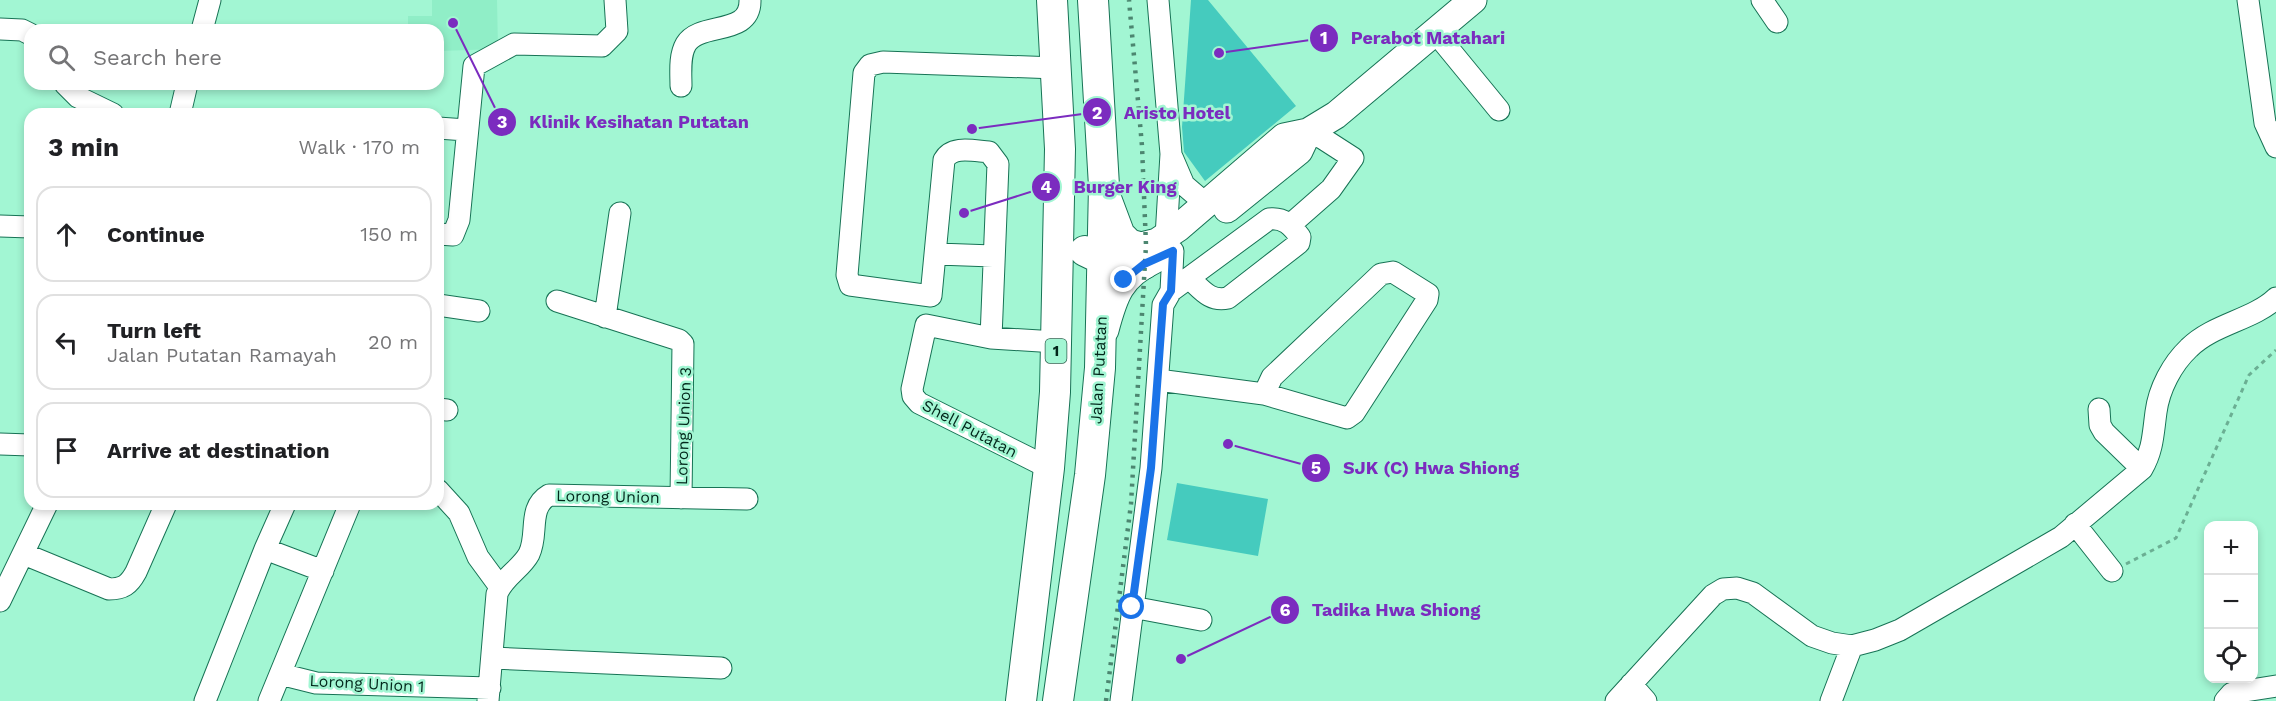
<!DOCTYPE html>
<meta charset="utf-8">
<style>
body{margin:0;font-family:"Work Sans",sans-serif;background:#f6f6f6;color:#202124}
.controls{position:absolute;right:18px;bottom:18px;display:grid;overflow:hidden;border-radius:12px;box-shadow:0 3px 9px #0003}
.controls button{width:54px;height:54px;display:grid;place-items:center;padding:0;border:0;border-bottom:2px solid #e0e0e0;background:#fff;color:#202124;font:30px sans-serif}
.stop{position:absolute;width:18px;height:18px;margin:-14px;border:4px solid #1a73e8;border-radius:50%;background:#fff}
.stop.end{background:#1a73e8;border-color:#fff;box-shadow:0 2px 6px #0008}
.list{margin:0;padding:0;list-style:none}
h2{display:flex;justify-content:space-between;align-items:center;height:78px;margin:0;padding:0 24px;font-size:26px}
h2 small{font-size:20px;font-weight:400;color:#757577}
.list li{display:grid;grid-template-columns:39px 1fr auto;gap:18px;align-items:center;box-sizing:border-box;height:96px;margin:0 12px 12px;padding:0 12px;border:2px solid #e0e0e0;border-radius:18px}
.list b{display:block;font-size:22px;white-space:nowrap}
.list p{margin:0;font-size:20px;white-space:nowrap;color:#757577}
.list em{font-size:20px;font-style:normal;color:#757577}
.icon{flex:none;width:33px;height:33px;fill:none;stroke:currentColor;stroke-width:2;stroke-linecap:round;stroke-linejoin:round}
.map{position:relative;flex:none;width:2276px;height:701px;overflow:hidden}
.search{position:absolute;background:#fff;box-shadow:0 3px 9px #0003;left:24px;top:24px;width:420px;height:66px;display:flex;align-items:center;gap:15px;box-sizing:border-box;padding:0 21px;border-radius:18px;color:#757577;font-size:22px}
.panel{position:absolute;background:#fff;box-shadow:0 3px 9px #0003;left:24px;top:108px;width:420px;height:402px;border-radius:18px}
.map>svg:first-child{display:block}
.built{fill:#90eec7}
.building{fill:#45cbbe}
.lines{fill:none;stroke-linecap:round;stroke-linejoin:round}
.minor-casing{stroke:#177355;stroke-width:23}
.major-casing{stroke:#177355;stroke-width:29}
.highway-casing{stroke:#177355;stroke-width:32}
.path{stroke:#6baf93;stroke-width:3;stroke-dasharray:4.5 4.5;stroke-linecap:butt}
.minor{stroke:#fff;stroke-width:21}
.major{stroke:#fff;stroke-width:27}
.highway{stroke:#fff;stroke-width:30}
.rail{stroke:#4c8670;stroke-width:4.5;stroke-dasharray:3 6;stroke-linecap:butt}
.route{stroke:#1a73e8;stroke-width:8}
.labels{text-anchor:middle;stroke-width:5;stroke-linejoin:round;paint-order:stroke}
.shield{fill:#a2f6d3;stroke:#326452;stroke-width:1.5}
.shield-label{font-size:15px;font-weight:bold;fill:#02261a}
.street-label{font-size:16px;fill:#02261a;stroke:#a2f6d3}
.leader{fill:none;stroke:#7b2cbf;stroke-width:2}
.callout-dot{fill:#7b2cbf;stroke:#a2f6d3;stroke-width:2}
.mark-label{font-size:18px;text-anchor:middle;font-weight:bold;fill:#fff}
.callout-label{font-size:18px;text-anchor:middle;font-weight:bold;fill:#7b2cbf;stroke:#a2f6d3;stroke-width:5;stroke-linejoin:round;paint-order:stroke}
</style>
<div class="map">
<svg width="2276" height="701" viewBox="0 0 2276 701">
<rect width="100%" height="100%" fill="#a2f6d3"/>
<path class="built" d="M432 0H497L498 49 438 51V30H408V16H432Z"/>
<path class="building" d="M1191 0H1208L1296 106 1205 181 1184 152 1182 127Z
M1177 483 1268 499 1258 556 1167 540Z"/>
<g class="lines">
<defs>
<path id="minor" d="M1158 0 1171 154 1166 237
M1762 0 1777 22
M2248 0 2265 123 2276 147
M0 29 22 30 30 34
M202 30 210 0
M1435 32 1499 110
M65 84 78 97 113 114
M681 86C681 73 679 56 686 44 700 21 751 37 750 0
M180 114 187 84
M438 128 466 130
M1308 132 1322 138 1353 158
M1172 157 1184 185 1205 203
M1290 225 1331 189 1353 158
M0 226 30 227
M438 234 453 235 459 220 474 66 514 44 602 46 617 31 615 0
M937 254 993 256
M1171 291 1269 219C1284 217 1292 226 1300 237L1299 243 1228 298C1210 302 1202 290 1190 279
M557 301 679 340 683 344 681 498
M438 305 479 311
M605 317 620 213
M991 338 998 164 989 152C974 151 952 145 944 160L931 296 850 285 847 275 864 73 870 65 883 62 1056 68
M1158 380 1264 394 1347 418 1354 413 1427 300 1428 294 1393 272 1381 274 1272 377 1264 394
M438 409 447 410
M2099 409 2100 425 2104 432 2142 469
M0 444 30 445
M1049 468 919 403 913 396 912 389 926 325 991 338 1056 342
M438 490 459 513 478 557 500 587
M285 504 265 549 323 571
M2075 524 2112 571
M24 554 109 589C123 589 129 585 136 572L166 504
M0 601 47 504
M1132 607 1201 620
M492 658 721 668
M280 674 316 683 490 688
M1631 684 1646 701
M205 701 265 549
M269 701 350 504
M488 701 497 594C503 577 521 569 529 554 539 534 527 508 549 495L747 499
M1121 701 1151 468 1163 305 1171 291 1173 251
M1616 701 1713 595 1723 589 1737 588 1753 593 1812 636 1832 643 1852 646 1875 640 1900 630 2061 537 2142 469C2153 450 2153 434 2156 412 2159 389 2172 364 2189 348 2213 324 2253 320 2276 298
M1831 701 1852 646
M2225 701 2232 693 2276 686"/>
<path id="major" d="M1106 194 1121 234 1130 243 1141 246 1157 242 1178 228 1284 137 1308 132 1336 115 1473 0
M1227 209 1299 151 1308 132
M1105 330C1114 296 1120 276 1154 260"/>
<path id="highway" d="M1085 251 1112 264H1144
M1021 701 1049 468 1055 392 1060 149 1052 0
M1058 701 1090 475 1100 368 1104 186 1093 0"/>
</defs>
<use href="#minor" class="minor-casing"/>
<use href="#major" class="major-casing"/>
<use href="#highway" class="highway-casing"/>
<path class="path" d="M2126 564 2176 538 2249 375 2276 350"/>
<use href="#minor" class="minor"/>
<use href="#major" class="major"/>
<use href="#highway" class="highway"/>
<path class="rail" d="M1106 701 1131 504 1146 245 1142 146 1129 0"/>
</g>
<g class="lines">
<path class="route" d="M1124 280 1144 264 1173 251 1171 291 1163 304 1151 468 1132 607"/>
</g>
<g class="labels">
<rect class="shield" x="1045.5" y="339" width="21" height="24" rx="4.5"/>
<g class="shield-label">
<text x="1056" y="356">1</text>
</g>
<g class="street-label">
<text transform="translate(1098 370) rotate(-87)" y="6">Jalan Putatan</text>
<text transform="translate(683 426) rotate(-88)" y="6">Lorong Union 3</text>
<text transform="translate(970 428) rotate(28)" y="6">Shell Putatan</text>
<text transform="translate(608 496) rotate(1)" y="6">Lorong Union</text>
<text transform="translate(367 683) rotate(3)" y="6">Lorong Union 1</text>
</g>
</g>
<path class="leader" d="M1219 53L1324 38M972 129L1097 112M453 23L502 122M964 213L1046 187M1228 444L1316 468M1181 659L1285 610"/>
<g class="callout-dot">
<circle cx="1219" cy="53" r="6"/>
<circle cx="972" cy="129" r="6"/>
<circle cx="453" cy="23" r="6"/>
<circle cx="964" cy="213" r="6"/>
<circle cx="1228" cy="444" r="6"/>
<circle cx="1181" cy="659" r="6"/>
<circle cx="1324" cy="38" r="15"/>
<circle cx="1097" cy="112" r="15"/>
<circle cx="502" cy="122" r="15"/>
<circle cx="1046" cy="187" r="15"/>
<circle cx="1316" cy="468" r="15"/>
<circle cx="1285" cy="610" r="15"/>
</g>
<g class="mark-label">
<text x="1324" y="44">1</text>
<text x="1097" y="119">2</text>
<text x="502" y="128">3</text>
<text x="1046" y="193">4</text>
<text x="1316" y="474">5</text>
<text x="1285" y="616">6</text>
</g>
<g class="callout-label">
<text x="1428" y="44">Perabot Matahari</text>
<text x="1177" y="119">Aristo Hotel</text>
<text x="639" y="128">Klinik Kesihatan Putatan</text>
<text x="1125" y="193">Burger King</text>
<text x="1431" y="474">SJK (C) Hwa Shiong</text>
<text x="1396" y="616">Tadika Hwa Shiong</text>
</g>
</svg>
<div class="controls">
<button>+</button>
<button>−</button>
<button><svg class="icon" aria-label="locate" viewBox="0 0 24 24"><circle cx="12" cy="12" r="6"/><path d="M12 2v4M12 18v4M2 12h4M18 12h4"/></svg></button>
</div>
<div class="stop" style="left:1132px;top:607px"></div>
<div class="stop end" style="left:1124px;top:280px"></div>
<div class="search"><svg class="icon" aria-label="search" viewBox="0 0 24 24"><circle cx="10" cy="10" r="6"/><path d="M15 15l6 6"/></svg>Search here</div>
<section class="panel">
<h2>3 min<small>Walk · 170 m</small></h2>
<ul class="list">
<li><svg class="icon" aria-label="ahead" viewBox="0 0 24 24"><path d="M12 20V5M6 11l6-6 6 6"/></svg><div><b>Continue</b></div><em>150 m</em></li>
<li><svg class="icon" aria-label="left" viewBox="0 0 24 24"><path d="M17 20v-9H6M10 6l-5 5 5 5"/></svg><div><b>Turn left</b><p>Jalan Putatan Ramayah</p></div><em>20 m</em></li>
<li><svg class="icon" aria-label="arrive" viewBox="0 0 24 24"><path d="M6 21V4h12l-3 4 3 4H6"/></svg><div><b>Arrive at destination</b></div></li>
</ul>
</section>
</div>
